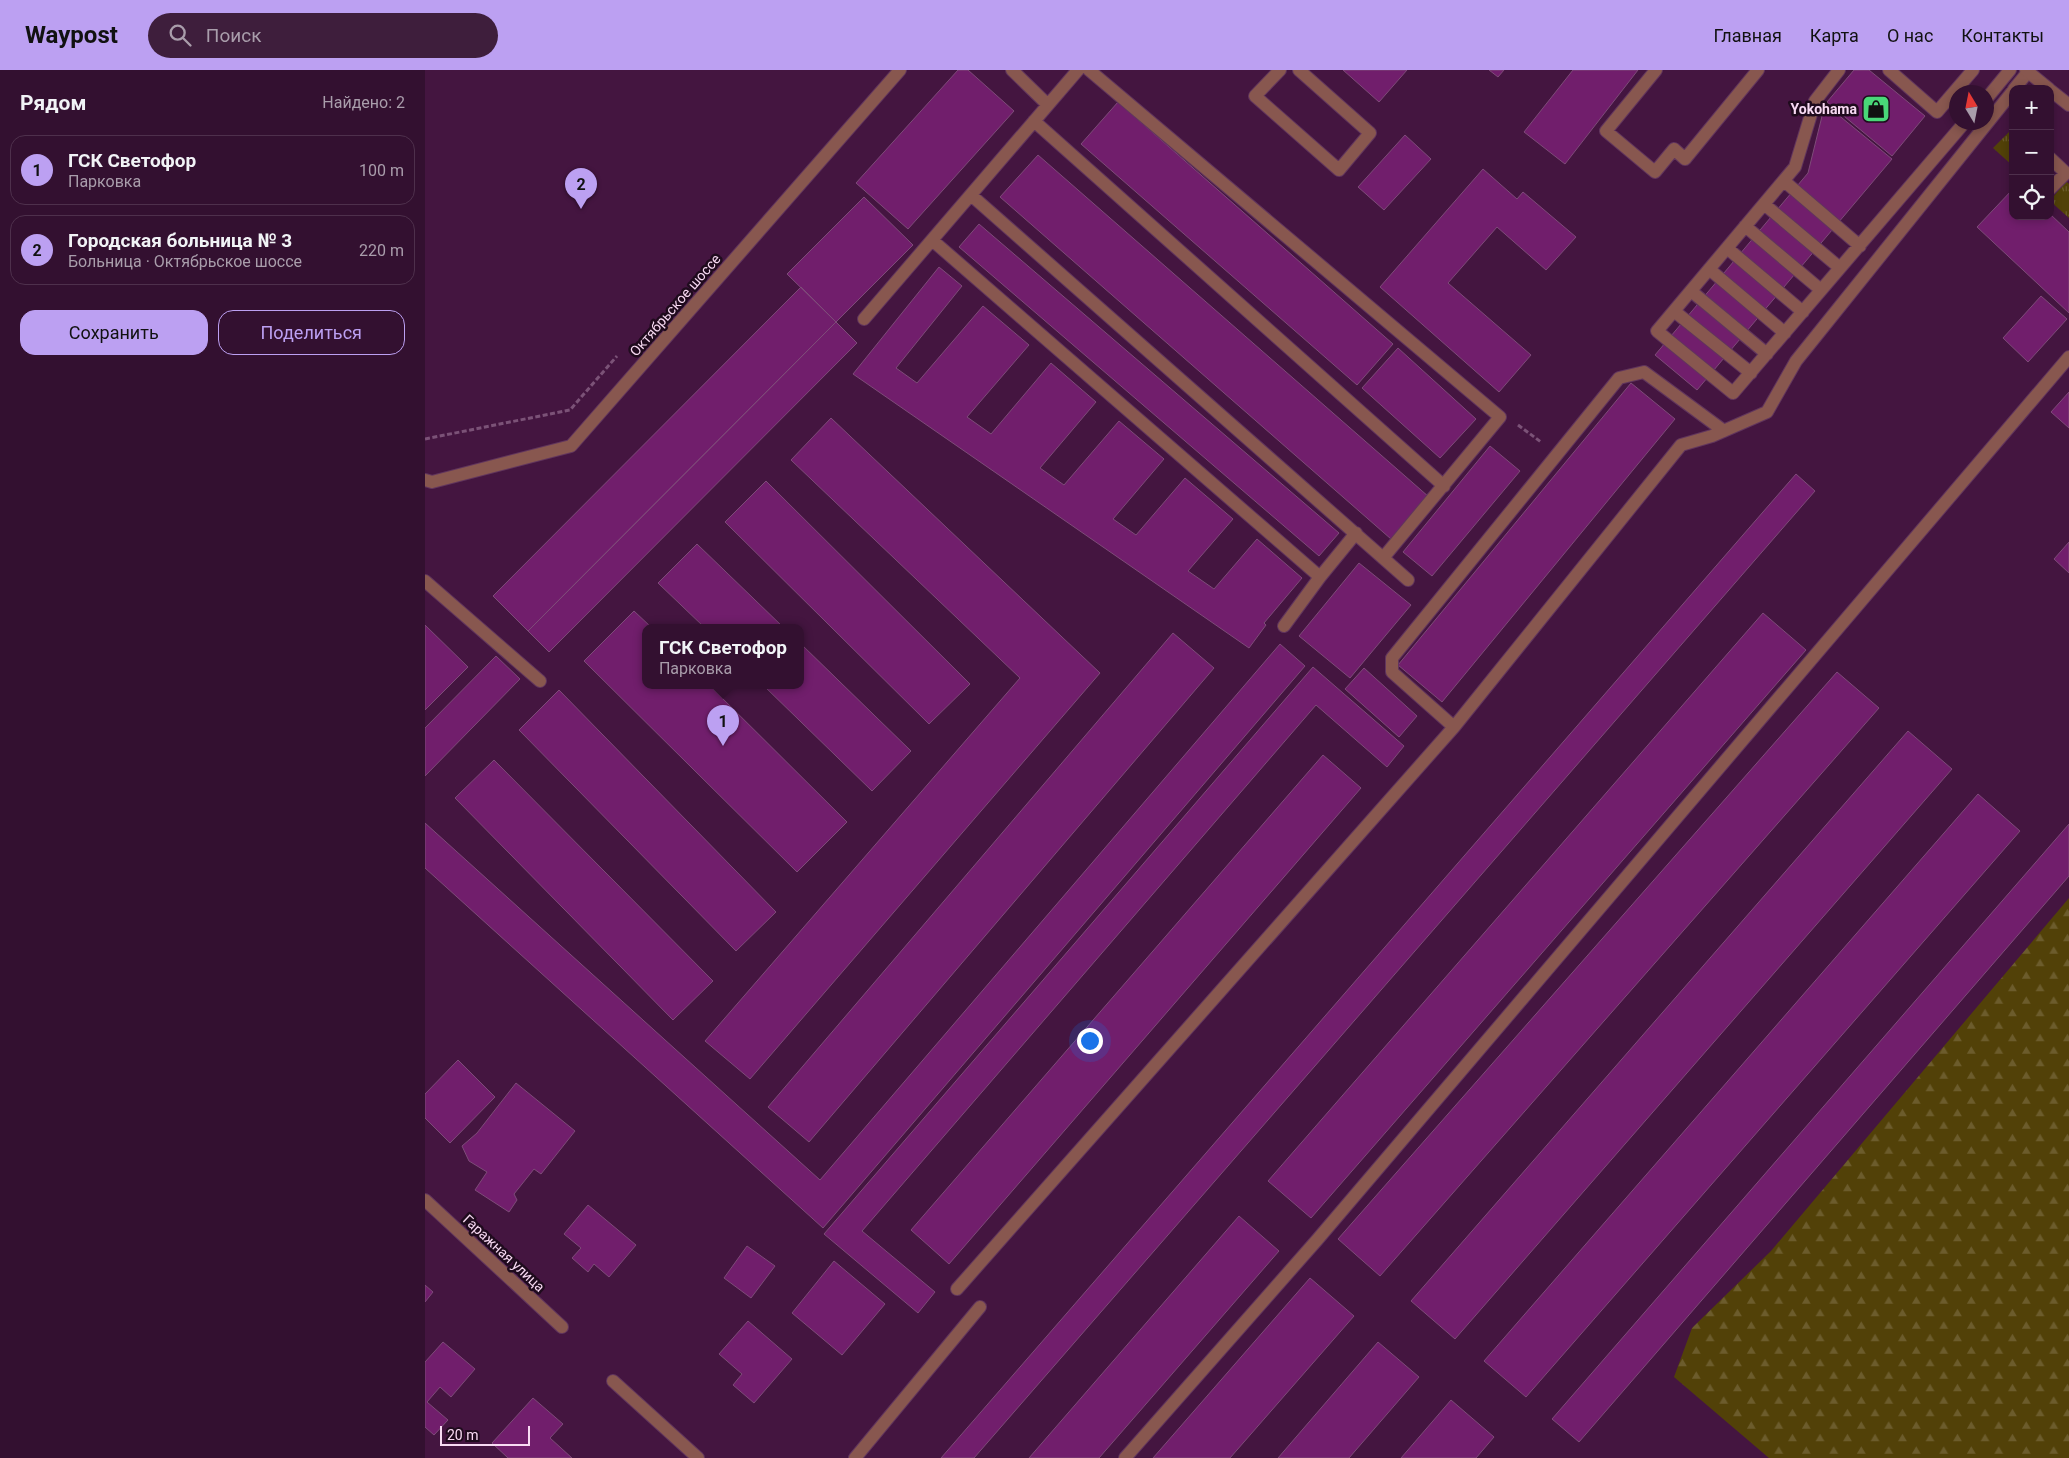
<!DOCTYPE html>
<html lang="ru">
<meta charset="utf-8">
<style>
body{margin:0;font-family:Roboto,sans-serif;background:#3e1e3c;color:#f1f3f6}
.controls{position:absolute;right:15px;top:15px;display:grid;overflow:hidden;border-radius:10px;box-shadow:0 2px 8px #0003}
.controls button{width:45px;height:45px;display:grid;place-items:center;padding:0;border:0;border-bottom:1px solid #4e304c;background:#331030;color:#f1f3f6;font:25px sans-serif}
.compass{position:absolute;left:1524px;top:15px;width:45px;height:45px;border-radius:50%;background:#331030;box-shadow:0 2px 8px #0003;rotate:350deg}
.scale{position:absolute;left:15px;bottom:12px;width:90px;box-sizing:border-box;padding-left:5px;border:2px solid #f8daf3;border-top:0;font-size:14px;line-height:18px;white-space:nowrap;color:#f8daf3;-webkit-text-stroke:4px #1f0b1d;paint-order:stroke}
.you{position:absolute;left:664px;top:970px;width:18px;height:18px;margin:-12px;border:4px solid #fff;border-radius:50%;background:#1a73e8;box-shadow:0 0 0 8px #1a73e833}
.badge{display:grid;place-items:center;width:32px;height:32px;border-radius:50%;background:#bca0f2;color:#111;font-size:16px;font-weight:700}
.pin{position:absolute;translate:-50% -41px;filter:drop-shadow(0 1px 2px #0008)}
.pin::after{content:'';position:absolute;top:26px;width:18px;height:15px;background:inherit;clip-path:polygon(0 0,100% 0,50% 100%)}
.popup{position:absolute;left:217px;top:554px;width:162px;height:65px;box-sizing:border-box;display:grid;place-content:center;border-radius:10px;background:#331030;filter:drop-shadow(0 1px 4px #0005);font-size:16px;white-space:nowrap;color:#a99dab}
.popup b{font-size:19px;color:#f1f3f6}
.popup::after{content:'';position:absolute;left:50%;top:100%;margin-left:-10px;border:10px solid transparent;border-top-color:#331030}
.list{margin:0;padding:0;list-style:none}
h2{display:flex;justify-content:space-between;align-items:center;height:65px;margin:0;padding:0 20px;font-size:21px}
h2 small{font-size:16px;font-weight:400;color:#a99dab}
.list li{display:grid;grid-template-columns:32px 1fr auto;gap:15px;align-items:center;box-sizing:border-box;height:70px;margin:0 10px 10px;padding:0 10px;border:1px solid #4e304c;border-radius:15px}
.list b{display:block;font-size:19px;white-space:nowrap}
.list p{margin:0;font-size:16px;white-space:nowrap;color:#a99dab}
.list em{font-size:16px;font-style:normal;color:#a99dab}
.actions{display:flex;gap:10px;padding:15px 20px}
.actions a{flex:1;padding:11px 0;border:1px solid #bca0f2;border-radius:15px;text-align:center;font-size:18px;color:#bca0f2}
.actions .main{background:#bca0f2;color:#111}
.icon{flex:none;width:28px;height:28px;fill:none;stroke:currentColor;stroke-width:2;stroke-linecap:round;stroke-linejoin:round}
.map{position:relative;flex:none;width:1644px;height:1388px;overflow:hidden}
header{display:flex;align-items:center;gap:30px;box-sizing:border-box;height:70px;padding:0 25px;background:#bca0f2;color:#111}
header strong{font-size:24px}
nav{display:flex;gap:28px;margin-inline-start:auto;font-size:18px}
.search{width:350px;height:45px;background:#3e1e3c;display:flex;align-items:center;gap:12px;box-sizing:border-box;padding:0 18px;border-radius:28px;color:#a99dab;font-size:19px}
main{display:flex}
aside{flex:1;background:#331030}
.map>svg:first-child{display:block}
.grass{fill:url(#grass-tufts)}
.forest{fill:url(#forest-firs)}
.building{fill:#711e6c;stroke:#7e4b79}
.lines{fill:none;stroke-linecap:round;stroke-linejoin:round}
.lane-casing{stroke:#61355d;stroke-width:14}
.street-casing{stroke:#61355d;stroke-width:14}
.path{stroke:#7b5277;stroke-width:3;stroke-dasharray:5 2.5;stroke-linecap:butt}
.lane{stroke:#88574f;stroke-width:12}
.street{stroke:#88574f;stroke-width:12}
.labels{text-anchor:middle;stroke-width:5;stroke-linejoin:round;paint-order:stroke}
.poi-label{font-size:14px;font-weight:bold;fill:#f8daf3;stroke:#1f0b1d;text-anchor:end}
.street-label{font-size:14px;fill:#f8daf3;stroke:#1f0b1d}
</style>
<header>
<strong>Waypost</strong>
<div class="search"><svg class="icon" aria-label="search" viewBox="0 0 24 24"><circle cx="10" cy="10" r="6"/><path d="M15 15l6 6"/></svg>Поиск</div>
<nav><a>Главная</a><a>Карта</a><a>О нас</a><a>Контакты</a></nav>
</header>
<main>
<aside>
<h2>Рядом<small>Найдено: 2</small></h2>
<ul class="list">
<li><span class="badge">1</span><div><b>ГСК Светофор</b><p>Парковка</p></div><em>100 m</em></li>
<li><span class="badge">2</span><div><b>Городская больница № 3</b><p>Больница · Октябрьское шоссе</p></div><em>220 m</em></li>
</ul>
<div class="actions"><a class="main">Сохранить</a><a>Поделиться</a></div>
</aside>
<div class="map">
<svg width="1644" height="1388" viewBox="0 0 1644 1388">
<defs>
<pattern id="grass-tufts" width="24" height="20" patternUnits="userSpaceOnUse" patternTransform="scale(1.25)"><rect width="24" height="20" fill="#524108"/><path d="M3 7l-1-3M5 7V3M7 7l1-3M15 17l-1-3M17 17v-4M19 17l1-3" fill="none" stroke="#6c5c2c"/></pattern>
<pattern id="forest-firs" width="22" height="20" patternUnits="userSpaceOnUse" patternTransform="scale(1.25)"><rect width="22" height="20" fill="#524108"/><path d="M5 1l3.5 6h-7zM16 11l3.5 6h-7z" fill="#6c5c2c"/></pattern>
</defs>
<rect width="100%" height="100%" fill="#441540"/>
<path class="grass" d="M1585 61 1588 63V96L1568 78Z
M1641 111 1644 114V148L1625 131Z"/>
<path class="forest" d="M1644 828V1388H1344L1249 1307 1267 1258 1346 1181Z"/>
<path class="building" d="M533 0H543L589 41 483 159 431 113Z
M918 0H982L954 32Z
M1064 0H1079L1073 7Z
M1148 0H1213L1140 94 1099 62Z
M1429 0H1444L1500 46 1467 86 1402 32Z
M693 32 968 274 932 315 656 74Z
M1400 34 1467 89 1272 320 1230 285 1383 103Z
M980 65 1006 89 959 140 933 117Z
M613 85 1004 427 966 469 575 127Z
M1058 99 1092 129 1098 122 1151 167 1121 200 1072 157 1023 213 1106 285 1074 322 955 217Z
M1588 119V146H1625V144L1644 162V243L1552 157Z
M439 127 488 175 411 252 362 204Z
M554 154 914 463 894 486 534 177Z
M514 197 537 216 471 298 492 313 558 236 604 275 542 347 566 364 626 293 671 332 615 398 639 415 694 351 739 389 688 449 711 465 760 408 808 449 763 501 789 519 832 469 877 508 839 553 841 555 824 578 428 304Z
M376 217 411 252 103 561 68 526Z
M1616 226 1642 249 1603 292 1578 268Z
M411 252 432 273 124 582 103 561Z
M973 278 1051 349 1015 388 937 318Z
M1206 313 1250 349 1017 632 973 595Z
M1644 322V358L1626 342Z
M406 348 675 603 325 1009 280 971 595 608 366 390Z
M1065 376 1095 401 1007 506 978 482Z
M1371 404 1390 421 549 1388H516Z
M341 411 545 614 504 654 300 452Z
M1644 472V503L1629 489Z
M272 474 358 557H279L233 513Z
M934 493 986 535 925 608 874 566Z
M209 541 226 557H220V615H284L422 752 372 802 159 591Z
M1338 543 1381 580 886 1148 843 1111Z
M0 555 43 597 0 640Z
M748 563 789 598 384 1072 343 1037Z
M376 574 486 681 447 721 338 615H376Z
M855 574 880 596 398 1158 0 798V753L395 1110Z
M71 586 95 609 0 706V658Z
M888 597 979 676 962 697 891 635 437 1161 510 1222 493 1243 399 1164Z
M939 598 992 646 974 667 920 619Z
M1412 602 1454 638 955 1206 913 1169Z
M134 620 351 842 311 881 94 660Z
M1483 661 1527 699 1030 1269 986 1231Z
M898 685 936 718 524 1194 486 1160Z
M69 690 288 911 248 950 30 728Z
M1553 724 1595 761 1101 1327 1059 1291Z
M1644 754V806L1154 1372 1127 1349Z
M33 990 70 1027 25 1073 0 1048V1024Z
M91 1013 150 1061 116 1104 109 1099 89 1124 92 1130 84 1142 50 1120 62 1102 44 1091 37 1076 52 1063Z
M163 1135 211 1175 184 1207 169 1194 163 1202 147 1188 156 1178 139 1164Z
M814 1146 854 1181 674 1388H604Z
M322 1176 350 1196 326 1228 299 1208Z
M409 1191 460 1234 417 1285 367 1243Z
M885 1208 929 1246 805 1388H728Z
M0 1215 8 1222 0 1232Z
M323 1251 367 1289 329 1333 308 1315 317 1304 294 1284Z
M18 1272 50 1299 26 1327 15 1317 2 1332 23 1350 9 1365 0 1357V1292Z
M953 1272 994 1307 924 1388H853Z
M108 1328 138 1354 125 1368 147 1388H83L67 1373Z
M1026 1330 1069 1367 1051 1388H976Z"/>
<g class="lines">
<defs>
<path id="lane" d="M587 0 623 35
M664 0 1075 347 958 488
M855 0 830 26 914 100 945 63 874 0
M1231 0 1181 61 1230 102 1249 79 1260 89 1333 0
M1414 0 1390 31 1370 97 1232 261 1308 323 1540 52
M1464 0 1512 42 1548 0
M1589 19 1603 2
M1562 28 1585 0
M609 51 1019 416
M1625 88 1641 103 1625 119
M1359 111 1435 176
M546 125 983 510
M1339 134 1415 198
M1320 156 1396 220
M507 170 895 507
M1302 178 1378 242
M1284 199 1360 263
M1266 221 1342 284
M1249 241 1326 303
M439 249 653 0
M0 511 115 611
M859 556 895 507 931 463
M1029 657 967 602V588L1194 308 1219 302 1299 361
M532 1219 1029 657 1256 375 1287 366 1342 342 1371 291 1588 21
M430 1388 555 1237
M700 1388 892 1170 1644 287"/>
<path id="street" d="M1601 0 1624 19
M1625 20 1644 35
M0 410 7 412 146 376 475 0
M0 1130 137 1257
M188 1311 273 1388"/>
</defs>
<use href="#lane" class="lane-casing"/>
<use href="#street" class="street-casing"/>
<path class="path" d="M1093 355 1116 372
M0 369 145 340 192 286"/>
<use href="#lane" class="lane"/>
<use href="#street" class="street"/>
</g>
<defs>
<symbol id="shop-square" viewBox="-11 -11 22 22"><rect x="-9" y="-9" width="18" height="18" rx="4" fill="#49d778" stroke="#1f0b1d"/><path d="M-5-2.5h2.3a2.7 3.5 0 0 1 5.4 0H5L5.5 6h-11ZM-1.5-2.5h3a1.5 2.3 0 0 0-3 0Z" fill="#111"/></symbol>
</defs>
<g fill-rule="evenodd">
<use href="#shop-square" x="1435" y="23" width="32" height="32"/>
</g>
<g class="labels">
<g class="poi-label">
<text x="1432" y="44">Yokohama</text>
</g>
<g class="street-label">
<text transform="translate(250 235) rotate(-49)" y="5">Октябрьское шоссе</text>
<text transform="translate(79 1183) rotate(43)" y="5">Гаражная улица</text>
</g>
</g>
</svg>
<div class="controls">
<button>+</button>
<button>−</button>
<button><svg class="icon" aria-label="locate" viewBox="0 0 24 24"><circle cx="12" cy="12" r="6"/><path d="M12 2v4M12 18v4M2 12h4M18 12h4"/></svg></button>
</div>
<svg class="compass" viewBox="-18 -18 36 36"><path d="M0-13l5 13h-10z" fill="#e53935"/><path d="M0 13l5-13h-10z" fill="#a99dab"/></svg>
<div class="scale">20 m</div>
<div class="you"></div>
<div class="pin badge" style="left:298px;top:676px">1</div>
<div class="popup"><b>ГСК Светофор</b>Парковка</div>
<div class="pin badge" style="left:156px;top:139px">2</div>
</div>
</main>
